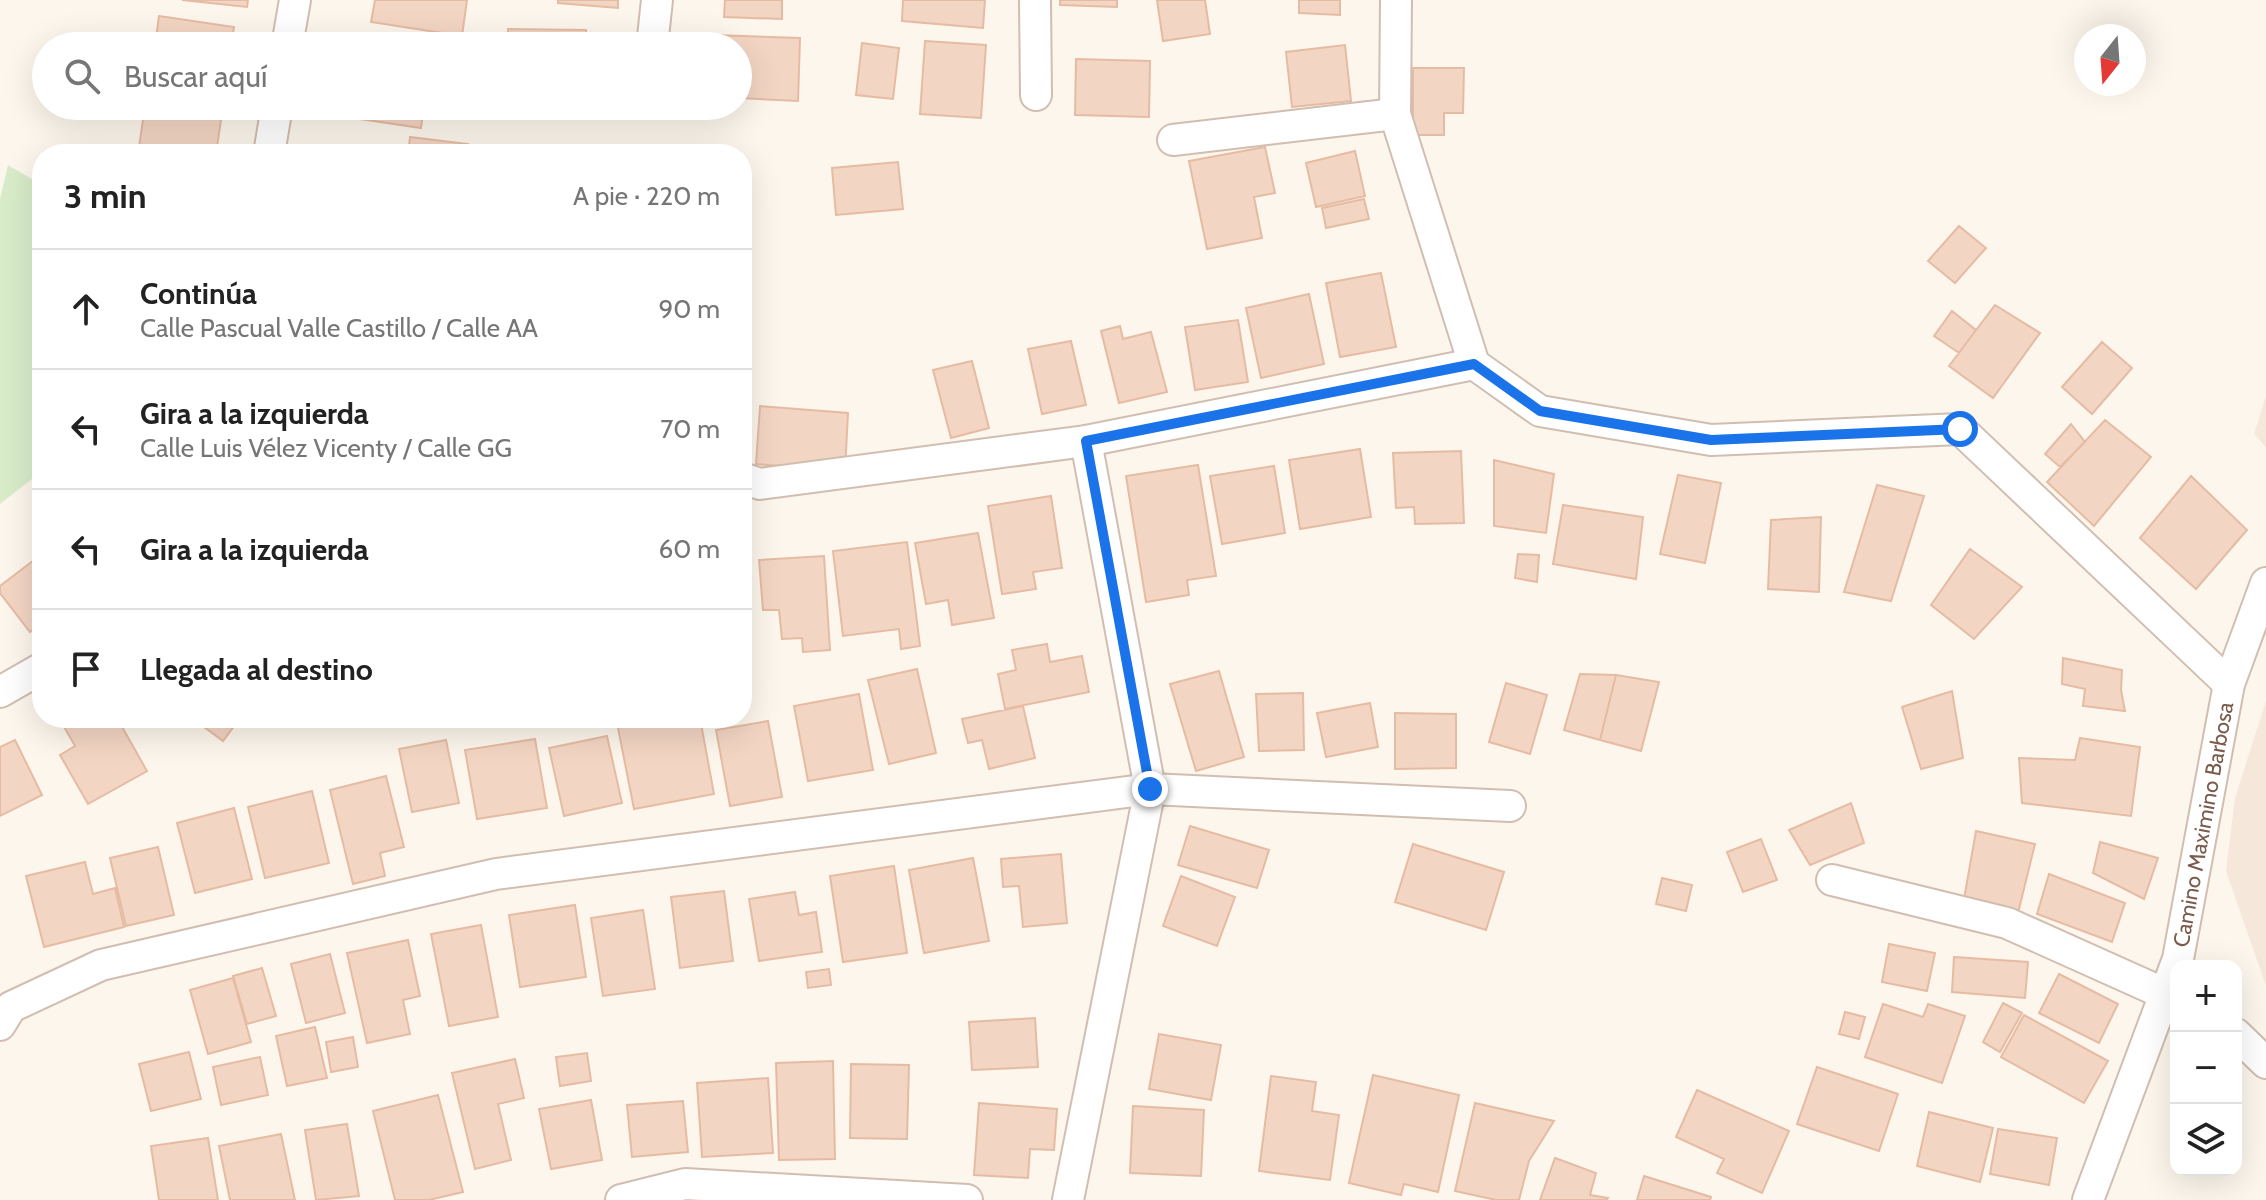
<!DOCTYPE html>
<html lang="es">
<meta charset="utf-8">
<style>
body{margin:0;font-family:Cabin,sans-serif;background:#f2f2f2;color:#222}
.controls{position:absolute;right:24px;bottom:24px;display:grid;overflow:hidden;border-radius:16px;box-shadow:0 8px 32px #0002}
.controls button{width:72px;height:72px;display:grid;place-items:center;padding:0;border:0;border-bottom:2px solid #e0e0e0;background:#fff;color:#222;font:40px sans-serif}
.compass{position:absolute;left:2074px;top:24px;width:72px;height:72px;border-radius:50%;background:#fff;box-shadow:0 8px 32px #0002;rotate:197deg}
.stop{position:absolute;width:24px;height:24px;margin:-18px;border:6px solid #1a73e8;border-radius:50%;background:#fff}
.stop.end{background:#1a73e8;border-color:#fff;box-shadow:0 2px 8px #0008}
.list{margin:0;padding:0;list-style:none}
h2{display:flex;justify-content:space-between;align-items:center;height:104px;margin:0;padding:0 32px;font-size:34px}
h2 small{font-size:26px;font-weight:400;color:#767676}
.list li{display:grid;grid-template-columns:52px 1fr auto;gap:24px;align-items:center;box-sizing:border-box;height:120px;padding:0 32px;border-top:2px solid #e0e0e0}
.list b{display:block;font-size:30px;white-space:nowrap}
.list p{margin:0;font-size:26px;white-space:nowrap;color:#767676}
.list em{font-size:26px;font-style:normal;color:#767676}
.icon{flex:none;width:44px;height:44px;fill:none;stroke:currentColor;stroke-width:2;stroke-linecap:round;stroke-linejoin:round}
.map{position:relative;flex:none;width:2266px;height:1200px;overflow:hidden}
.search{position:absolute;background:#fff;box-shadow:0 8px 32px #0002;left:32px;top:32px;width:720px;height:88px;display:flex;align-items:center;gap:20px;box-sizing:border-box;padding:0 28px;border-radius:44px;color:#767676;font-size:30px}
.panel{position:absolute;background:#fff;box-shadow:0 8px 32px #0002;left:32px;top:144px;width:720px;height:584px;border-radius:32px}
.map>svg:first-child{display:block}
.residential{fill:#f5e8da}
.green{fill:#d8ecc9}
.building{fill:#f3d5c3;stroke:#e6bba3;stroke-width:2}
.lines{fill:none;stroke-linecap:round;stroke-linejoin:round}
.street-casing{stroke:#d1beb0;stroke-width:34}
.street{stroke:#fff;stroke-width:30}
.route{stroke:#1a73e8;stroke-width:10}
.labels{text-anchor:middle;stroke-width:6;stroke-linejoin:round;paint-order:stroke}
.street-label{font-size:22px;fill:#7a5c4d;stroke:#fffaf3}
</style>
<div class="map">
<svg width="2266" height="1200" viewBox="0 0 2266 1200">
<rect width="100%" height="100%" fill="#fdf6ec"/>
<path class="residential" d="M2266 396V447L2254 434Z
M2266 701V986L2226 871 2235 798Z"/>
<path class="green" d="M8 165 42 185V465L37 475 0 504V199Z"/>
<path class="building" d="M182 0H248L247 7Z
M375 0H467L462 36 371 22Z
M558 0H618V8L558 3Z
M725 0H782V19L724 17Z
M903 0H985L983 28 902 21Z
M1060 0H1117V7L1060 5Z
M1157 0H1205L1210 34 1163 41Z
M1299 0H1340V15L1299 13Z
M159 16 234 27 231 46H155Z
M508 29 586 30 585 46H508Z
M714 35 800 38 798 101 738 98V46H714Z
M925 41 986 45 981 118 920 114Z
M862 43 899 48 893 99 856 95Z
M1345 45 1351 101 1292 107 1286 52Z
M1076 59 1150 61 1149 117 1075 115Z
M1413 68H1464L1463 113H1444V135H1413Z
M145 106H223L216 154H138Z
M355 106H424L421 128 353 118Z
M410 137 468 144 466 154H408Z
M1265 147 1275 193 1254 197 1262 238 1207 249 1189 161Z
M1355 151 1365 196 1316 207 1306 163Z
M898 162 903 209 836 215 832 168Z
M1364 199 1369 219 1326 228 1322 208Z
M1959 226 1986 248 1955 283 1928 261Z
M1381 273 1396 347 1340 357 1326 283Z
M1309 294 1324 364 1261 378 1246 308Z
M1995 305 2040 333 1993 398 1949 366Z
M1952 311 1976 330 1959 353 1934 336Z
M1238 320 1248 382 1195 390 1185 327Z
M1120 326 1123 339 1151 332 1167 392 1119 403 1101 331Z
M1071 341 1086 405 1042 414 1028 349Z
M2102 342 2132 368 2092 414 2062 387Z
M972 361 989 428 951 438 933 370Z
M760 406 848 413 845 471 756 464Z
M742 409 748 411 742 430Z
M2105 420 2151 457 2094 526 2047 482Z
M2071 424 2085 442 2060 467 2045 454Z
M1360 449 1371 517 1300 529 1289 460Z
M1461 451 1464 523 1415 524 1414 507 1396 508 1393 453Z
M1494 460 1554 474 1546 533 1494 526Z
M1198 465 1216 576 1187 580 1189 595 1146 602 1126 476Z
M1274 466 1285 533 1222 544 1210 476Z
M1678 475 1721 483 1705 563 1660 554Z
M2191 476 2247 530 2196 589 2140 538Z
M1877 485 1924 496 1891 601 1844 592Z
M1051 496 1062 568 1033 572 1036 589 1002 594 988 506Z
M1563 505 1643 517 1636 579 1553 564Z
M1821 517 1819 592 1768 589 1771 520Z
M978 533 994 618 952 625 948 600 926 604 915 543Z
M907 542 920 646 901 649 899 629 843 636 833 551Z
M1970 549 2022 587 1974 639 1931 605Z
M42 554V622L30 632 0 593V586Z
M1518 554 1539 555 1537 582 1515 578Z
M824 556 830 650 803 652 802 638 782 639 779 610H763L759 560Z
M1047 644 1050 662 1082 656 1089 692 1005 709 998 674 1016 670 1012 650Z
M2063 658 2122 670 2121 690 2125 711 2083 706 2085 689 2062 684Z
M917 669 936 753 889 764 868 680Z
M1219 671 1244 757 1196 771 1170 684Z
M1580 674 1616 675 1600 740 1564 730Z
M1616 675 1659 682 1641 751 1600 740Z
M1506 683 1547 695 1530 754 1489 742Z
M1952 691 1963 758 1921 769 1902 707Z
M1303 693 1304 750 1259 751 1256 694Z
M859 694 873 770 808 781 794 706Z
M1370 703 1378 747 1326 757 1317 713Z
M1023 706 1035 758 989 769 982 740 968 743 962 719Z
M1395 713 1456 714V768L1395 769Z
M59 718H117L147 771 88 804 60 755 75 746Z
M192 718H240L223 741Z
M544 718H575L545 723Z
M644 718H700L714 794 634 809 617 723Z
M768 721 782 797 730 806 716 730Z
M607 736 622 803 564 816 549 748Z
M2080 738 2140 747 2131 816 2022 803 2019 758 2075 760Z
M535 739 547 808 477 819 465 750Z
M15 740 42 795 0 816V747Z
M446 740 459 803 412 812 399 749Z
M386 776 404 847 380 853 385 876 353 884 330 790Z
M312 791 329 863 265 878 248 807Z
M1851 803 1864 843 1810 865 1789 830Z
M234 808 252 879 195 893 177 823Z
M1190 826 1269 850 1257 888 1178 865Z
M1976 831 2035 844 2018 913 1964 899Z
M1761 839 1777 880 1743 892 1727 852Z
M2100 842 2158 858 2144 899 2093 873Z
M1413 844 1504 872 1486 930 1395 902Z
M158 847 174 915 126 926 110 858Z
M1061 854 1067 923 1023 927 1019 886 1003 887 1001 859Z
M973 858 989 941 924 953 909 870Z
M85 862 93 894 115 888 124 927 44 947 26 876Z
M894 866 907 953 843 962 830 876Z
M2049 874 2125 903 2112 942 2037 914Z
M1181 876 1235 897 1217 946 1163 926Z
M1662 878 1692 885 1686 911 1656 904Z
M724 891 733 961 680 968 671 897Z
M795 892 799 915 816 912 822 952 759 961 749 899Z
M575 905 586 977 520 987 509 915Z
M643 910 655 989 603 996 591 918Z
M481 925 498 1017 449 1026 431 934Z
M408 940 420 996 403 1000 410 1034 367 1043 347 953Z
M1889 944 1935 953 1927 991 1882 982Z
M330 954 345 1013 306 1023 291 964Z
M1954 957 2028 962 2025 998 1952 992Z
M262 968 276 1016 247 1024 233 976Z
M829 969 831 985 808 988 806 972Z
M2059 974 2118 1004 2099 1043 2039 1013Z
M233 978 251 1042 208 1054 190 990Z
M2003 1003 2022 1013 2000 1052 1983 1042Z
M1883 1004 1923 1017 1928 1004 1965 1016 1942 1083 1865 1057Z
M1845 1012 1865 1017 1859 1039 1839 1034Z
M2024 1015 2108 1061 2084 1103 2001 1057Z
M1035 1018 1038 1067 972 1070 969 1022Z
M315 1027 327 1078 287 1086 276 1036Z
M1159 1034 1221 1045 1211 1100 1149 1089Z
M353 1037 358 1067 331 1072 326 1042Z
M189 1052 201 1099 151 1111 139 1064Z
M587 1053 591 1081 560 1086 556 1057Z
M260 1057 268 1095 221 1105 213 1067Z
M515 1059 524 1098 498 1104 511 1160 475 1169 452 1073Z
M833 1061 835 1159 779 1160 776 1063Z
M851 1064 909 1065 907 1139 850 1138Z
M1817 1067 1898 1094 1879 1151 1797 1124Z
M1373 1075 1459 1095 1438 1192 1404 1184 1401 1195 1349 1183Z
M1271 1076 1316 1082 1312 1111 1339 1115 1330 1180 1259 1171Z
M768 1078 773 1153 702 1157 697 1083Z
M1697 1090 1789 1131 1762 1193 1717 1173 1724 1159 1676 1137Z
M438 1095 463 1192 429 1200H395L373 1111Z
M591 1100 602 1160 551 1169 539 1109Z
M683 1101 688 1152 632 1157 627 1105Z
M979 1103 1057 1109 1054 1150 1030 1149 1028 1178 974 1175Z
M1475 1103 1554 1121 1529 1161 1519 1200H1496L1455 1191Z
M1133 1106 1204 1110 1201 1176 1130 1173Z
M1929 1112 1993 1128 1980 1182 1917 1166Z
M347 1124 359 1196 316 1200 305 1130Z
M1998 1129 2057 1138 2049 1185 1990 1174Z
M281 1134 295 1200H230L219 1146Z
M208 1138 218 1200H159L151 1146Z
M1555 1158 1596 1173 1590 1195 1608 1198 1607 1200H1540Z
M1644 1176 1711 1197 1710 1200H1637Z"/>
<g class="lines">
<defs>
<g id="street">
<path d="M1035 0 1036 95"/>
<path d="M1396 0 1395 114 1474 364 1540 411 1711 440 1960 429 2229 684"/>
<path d="M287 46 295 0"/>
<path d="M652 46 657 0"/>
<path d="M1173 140 1395 114"/>
<path d="M269 154 277 106"/>
<path d="M742 478 760 484 1086 441 1474 364"/>
<path d="M0 692 42 668"/>
<path d="M1832 880 2007 923 2163 993"/>
<path d="M0 1025 11 1007 101 965 496 874 1150 789 1510 806"/>
<path d="M2236 1034 2266 1063"/>
<path d="M621 1200 685 1184 967 1200"/>
<path d="M1068 1200 1150 789 1086 441"/>
<path id="s1" d="M2088 1200 2178 959 2229 684 2266 583"/>
</g>
</defs>
<use href="#street" class="street-casing"/>
<use href="#street" class="street"/>
</g>
<g class="lines">
<path class="route" d="M1150 789 1086 441 1474 364 1540 411 1711 440 1960 429"/>
</g>
<g class="labels">
<g class="street-label">
<text dy="8" stroke="none"><textPath href="#s1" startOffset="394">Camino Maximino Barbosa</textPath></text>
</g>
</g>
</svg>
<div class="controls">
<button>+</button>
<button>−</button>
<button><svg class="icon" aria-label="layers" viewBox="0 0 24 24"><path d="M12 4l9 5-9 5-9-5zM3 14l9 5 9-5"/></svg></button>
</div>
<svg class="compass" viewBox="-18 -18 36 36"><path d="M0-13l5 13h-10z" fill="#e53935"/><path d="M0 13l5-13h-10z" fill="#767676"/></svg>
<div class="stop" style="left:1960px;top:429px"></div>
<div class="stop end" style="left:1150px;top:789px"></div>
<div class="search"><svg class="icon" aria-label="search" viewBox="0 0 24 24"><circle cx="10" cy="10" r="6"/><path d="M15 15l6 6"/></svg>Buscar aquí</div>
<section class="panel">
<h2>3 min<small>A pie · 220 m</small></h2>
<ul class="list">
<li><svg class="icon" aria-label="ahead" viewBox="0 0 24 24"><path d="M12 20V5M6 11l6-6 6 6"/></svg><div><b>Continúa</b><p>Calle Pascual Valle Castillo / Calle AA</p></div><em>90 m</em></li>
<li><svg class="icon" aria-label="left" viewBox="0 0 24 24"><path d="M17 20v-9H6M10 6l-5 5 5 5"/></svg><div><b>Gira a la izquierda</b><p>Calle Luis Vélez Vicenty / Calle GG</p></div><em>70 m</em></li>
<li><svg class="icon" aria-label="left" viewBox="0 0 24 24"><path d="M17 20v-9H6M10 6l-5 5 5 5"/></svg><div><b>Gira a la izquierda</b></div><em>60 m</em></li>
<li><svg class="icon" aria-label="arrive" viewBox="0 0 24 24"><path d="M6 21V4h12l-3 4 3 4H6"/></svg><div><b>Llegada al destino</b></div></li>
</ul>
</section>
</div>
